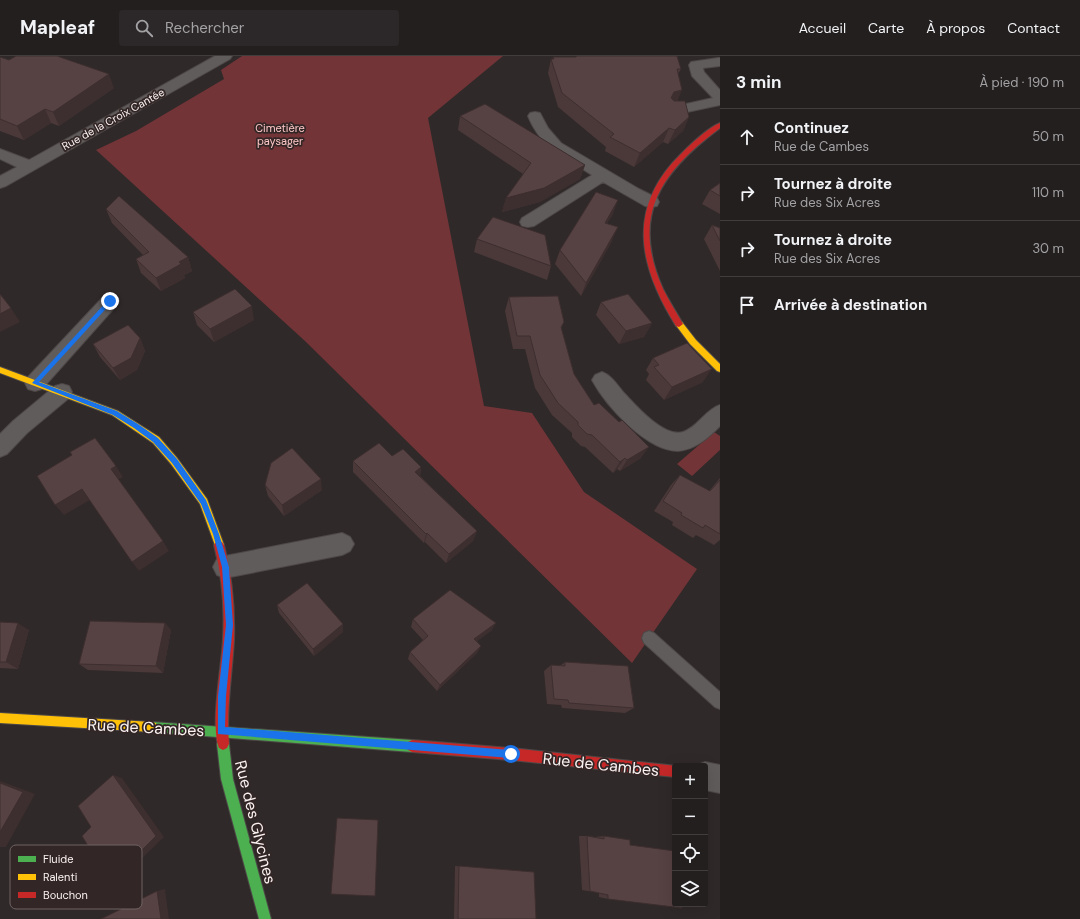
<!DOCTYPE html>
<html lang="fr">
<meta charset="utf-8">
<style>
body{margin:0;font-family:"DM Sans",sans-serif;background:#2c2728;color:#f1f3f6}
.controls{position:absolute;right:12px;bottom:12px;display:grid;overflow:hidden;border-radius:4px;box-shadow:0 4px 16px #0002}
.controls button{width:36px;height:36px;display:grid;place-items:center;padding:0;border:0;border-bottom:1px solid #413d3d;background:#241f1f;color:#f1f3f6;font:20px sans-serif}
.stop{position:absolute;width:12px;height:12px;margin:-9px;border:3px solid #1a73e8;border-radius:50%;background:#fff}
.stop.end{background:#1a73e8;border-color:#fff;box-shadow:0 1px 4px #0008}
.list{margin:0;padding:0;list-style:none}
h2{display:flex;justify-content:space-between;align-items:center;height:52px;margin:0;padding:0 16px;font-size:17px}
h2 small{font-size:13px;font-weight:400;color:#a3a2a4}
.list li{display:grid;grid-template-columns:26px 1fr auto;gap:12px;align-items:center;box-sizing:border-box;height:56px;padding:0 16px;border-top:1px solid #413d3d}
.list b{display:block;font-size:15px;white-space:nowrap}
.list p{margin:0;font-size:13px;white-space:nowrap;color:#a3a2a4}
.list em{font-size:13px;font-style:normal;color:#a3a2a4}
.icon{flex:none;width:22px;height:22px;fill:none;stroke:currentColor;stroke-width:2;stroke-linecap:round;stroke-linejoin:round}
.map{position:relative;flex:none;width:720px;height:863px;overflow:hidden}
header{display:flex;align-items:center;gap:24px;box-sizing:border-box;height:56px;padding:0 20px;background:#241f1f;border-bottom:1px solid #413d3d}
header strong{font-size:19px}
nav{display:flex;gap:22px;margin-inline-start:auto;font-size:14px}
.search{width:280px;height:36px;background:#2c2728;display:flex;align-items:center;gap:10px;box-sizing:border-box;padding:0 14px;border-radius:4px;color:#a3a2a4;font-size:15px}
main{display:flex}
aside{flex:1;background:#241f1f}
.map>svg:first-child{display:block}
.green{fill:#723437}
.lines{fill:none;stroke-linecap:round;stroke-linejoin:round}
.lane-casing{stroke:#4d4847;stroke-width:2}
.street-casing{stroke:#4d4847;stroke-width:2}
.fast-casing{stroke:#4d4847;stroke-width:2}
.slow-casing{stroke:#4d4847;stroke-width:2}
.jam-casing{stroke:#4d4847;stroke-width:2}
.lane{fill:#615c5c;fill-rule:evenodd}
.street{fill:#615c5c;fill-rule:evenodd}
.fast{fill:#4caf50;fill-rule:evenodd}
.slow{fill:#ffc107;fill-rule:evenodd}
.jam{fill:#c62828;fill-rule:evenodd}
.wall{fill:#4b393a}
.shaded-wall{fill:#3d2e2f}
.building{fill:#574243;stroke:#3d2e2f}
.route{fill:#1a73e8}
.labels{text-anchor:middle;stroke-width:3.5;stroke-linejoin:round;paint-order:stroke}
.far-street-label{font-size:11px;fill:#faf2f1;stroke:#332626}
.far-park-label{font-size:11px;fill:#fdc7c6;stroke:#332626}
.near-street-label{font-size:16px;fill:#faf2f1;stroke:#332626}
.key{fill:#332626;stroke:#6f6363;stroke-width:1}
.key-label{font-size:11px;fill:#faf2f1}
</style>
<header>
<strong>Mapleaf</strong>
<div class="search"><svg class="icon" aria-label="search" viewBox="0 0 24 24"><circle cx="10" cy="10" r="6"/><path d="M15 15l6 6"/></svg>Rechercher</div>
<nav><a>Accueil</a><a>Carte</a><a>À propos</a><a>Contact</a></nav>
</header>
<main>
<div class="map">
<svg width="720" height="863" viewBox="0 0 720 863">
<rect width="100%" height="100%" fill="#302929"/>
<path class="green" d="M242 0H503L428 62 484 350 532 357 584 436 697 513 632 607 305 285 96 94 136 75 224 23 221 14Z
M714 376 720 380V394L692 420 677 408Z"/>
<g class="lines">
<defs>
<path id="lane" d="M649 575 654 577 720 636V653L715 651 644 587 642 582 644 577Z"/>
<path id="street" d="M215 0H232L230 3 6 130 0 132V120L17 111 0 103V93L29 104Z
M718 2H720V10L703 12 704 16 720 34V49L673 59 668 58 666 55 668 52 713 42 692 20 689 9 691 6Z
M535 56 540 57 548 72 561 87 639 133 657 142 659 146 657 150 651 151 645 150 603 126 534 170 528 171 522 170 520 166 522 162 592 119C564 101 541 92 528 60L530 57Z
M110 238 116 240 119 245 116 250 42 333 35 335 28 333 25 327 28 321 104 240Z
M602 316C613 320 618 331 626 339 637 351 665 382 683 376 698 371 705 354 720 349V370C709 381 695 394 678 395 647 395 606 350 592 324L595 319Z
M62 328 69 330 72 336 69 342 27 377 7 398 0 401V378L13 365 55 330Z
M342 477 350 481 354 488 350 495 342 499 225 522 217 519 213 511 217 503 225 500Z
M705 706 720 709V737L705 734V710H696Z"/>
<path id="fast" d="M152 666 412 684 416 686 418 690 416 694 412 696 152 676 148 675 147 671 148 667Z
M223 682 227 684 229 688 233 723 271 863H259L221 723 217 688 219 684Z"/>
<path id="slow" d="M679 265 682 266 696 284 720 308V316L717 315 690 288 675 268Z
M0 311 118 355 159 381 177 402 207 443 224 489 222 492 219 493 216 492 200 448 171 408 153 387 112 359 0 317Z
M0 657 152 666 156 667 157 671 156 675 152 676 0 667Z"/>
<path id="jam" d="M720 67V72C661 116 630 159 663 233 669 245 676 256 683 268L679 271 676 270C638 209 626 151 682 97 691 88 708 72 720 67Z
M219 485 222 486 224 489C232 520 235 552 234 584 232 619 226 653 229 688L227 692 223 694 219 692C210 669 222 609 223 583 225 551 222 520 214 489L216 486Z
M412 684 511 692 677 710H675V721L511 704 412 696 408 694 406 690 408 686Z"/>
</defs>
<use href="#lane" class="lane-casing"/>
<use href="#street" class="street-casing"/>
<use href="#fast" class="fast-casing"/>
<use href="#slow" class="slow-casing"/>
<use href="#jam" class="jam-casing"/>
<use href="#lane" class="lane"/>
<use href="#street" class="street"/>
<use href="#fast" class="fast"/>
<use href="#slow" class="slow"/>
<use href="#jam" class="jam"/>
</g>
<path class="wall" d="M0 1 9 4 114 32 59 70 51 67 24 84 0 75Z
M553 1 681 13 678 18V45L689 61 683 75 668 88 663 86 634 111 605 95 606 91 558 51 548 17 551 3H553Z
M460 60 585 109 580 123 540 146 502 156 506 142 523 118 458 74Z
M720 127V158L702 148 710 134Z
M106 153 188 201 192 215 184 219 185 222 161 235 141 217 136 203 143 199 112 167Z
M613 158 607 167 612 185 581 240 555 208 560 194Z
M712 169 720 172V215L704 183Z
M477 183 551 210 547 224 474 196Z
M509 241 564 266 561 273 574 318 594 349 619 366 641 402 620 415 617 413 613 417 585 391 581 390 572 381V377L552 359 535 332 525 293H513L505 255Z
M601 246 652 267 644 281 619 288 596 259Z
M193 256 254 264 214 286 197 269Z
M140 282 145 295 137 314 120 324 100 301 93 288Z
M653 302 703 326 664 344 646 324 649 318 646 314Z
M392 400 421 411 420 420 477 475 473 485 446 507 425 486 424 487 353 416V405Z
M680 419 709 435 720 422V484L714 489 696 479 693 482 672 469 673 466 654 455 671 429Z
M265 429 322 434 284 460 268 440Z
M277 549 343 576 314 600 279 557Z
M413 563 492 574 477 585 481 590 477 597 437 635 408 603 410 596 423 584 411 571Z
M0 566 29 574 18 613 0 612Z
M165 567 171 574 163 617 88 614 79 608Z
M565 606 634 652 625 657 562 652 561 649 547 648 544 615 551 609H561Z
M579 780H587L595 781 604 780 608 843 599 841V837L582 834Z
M455 810 534 816 536 863H454Z"/>
<path class="shaded-wall" d="M109 18 114 32 59 70 53 56Z
M682 34 676 49 671 42 674 36Z
M45 53 51 67 24 84 17 70Z
M689 61 683 75 668 88 675 74Z
M669 72 663 86 634 111 640 97Z
M585 109 580 123 540 146 502 156 506 142Z
M618 144 613 158 599 181 605 167Z
M618 171 612 185 581 240 586 227Z
M188 201 192 215 184 219 185 222 161 235 156 222 179 206Z
M252 250 254 264 214 286 210 273Z
M11 252 20 266 0 276V258Z
M652 267 644 281 619 288 626 275Z
M140 282 145 295 137 314 120 324 113 312Z
M712 313 703 326 664 344 672 331Z
M649 391 641 402 620 415 627 404Z
M625 402 617 413 613 417 620 406Z
M116 410 123 421 118 424 111 413Z
M421 411 420 422 415 416Z
M321 423 322 434 284 460 282 449Z
M82 433 90 444 64 459 55 449Z
M477 475 473 485 446 507 449 498Z
M427 477 425 486 424 487 426 478Z
M163 485 169 495 139 515 132 506Z
M18 567 29 574 18 613 6 606Z
M165 567 171 574 163 617 156 610Z
M496 567 492 574 470 590 474 583Z
M343 568V576L314 600 313 593Z
M481 590 477 597 437 635 440 629Z
M113 719 122 722 164 781 130 814 121 815Z
M0 725 3 726 35 738 6 791H0Z
M106 792 115 793 106 801H95Z
M165 833 169 863H161L157 835Z"/>
<path class="building" d="M16 0H57L109 18 53 56 45 53 17 70 0 63V1L9 4Z
M577 0H677L681 13H677L682 34 674 36 671 42 674 45H685L689 61 675 74 669 72 640 97 610 81 614 78 562 37 551 3H554L553 1H576Z
M485 48 585 109 544 132 506 142 531 107 460 60Z
M720 127V140L710 134Z
M596 136 618 144 605 167 618 171 586 227 560 194Z
M119 140 188 201 179 206 181 208 156 222 136 203 149 196 106 153Z
M493 161 545 179 551 210 477 183Z
M712 169 720 172V185Z
M235 233 252 250 210 273 193 256Z
M0 238 11 252 0 258Z
M628 238 652 267 626 275 601 246Z
M558 240 564 266 561 271 574 318 594 349 599 347 619 366 622 364 649 391 627 404 625 402 620 406 592 379 587 378 578 369V366L558 347 540 319 530 280H517L509 241Z
M128 269 140 282 131 302 113 312 93 288Z
M687 287 712 313 672 331 654 311 659 309 653 302Z
M95 382 116 410 111 413 163 485 132 506 82 433 55 449 37 420 72 399 70 396Z
M379 387 392 400 403 393 421 411 415 416 477 475 449 498 427 477 426 478 353 405Z
M292 392 321 423 282 449 265 429 271 407Z
M680 419 710 435 720 424V478L705 469 703 472 681 459 682 457 663 445Z
M307 527 343 568 313 593 277 549Z
M450 534 496 567 474 583 481 590 440 629 410 596 428 580 413 563Z
M90 565 165 567 156 610 79 608Z
M0 566 18 567 6 606H0Z
M565 606 628 610 634 652 569 647 568 644 554 643 551 609 565 610Z
M113 719 156 780 121 815 106 792 95 801 82 780 91 771 78 750Z
M0 727 23 736 0 776Z
M337 762 378 764 375 840 331 838Z
M587 780 604 783V780L630 784V789L675 795V848H682V852L608 843V839L590 835Z
M459 810 534 816 536 863H458Z
M157 835 161 863H101Z"/>
<path class="route" d="M108 244 113 245 39 326 117 355 138 368 158 382 177 403 206 444 219 478 229 511 233 569 226 640 225 671 511 694 514 695V701L511 702 218 678V640L226 569 222 511 213 478 201 448 172 407 153 386 134 372 113 359 32 327Z"/>
<g class="labels">
<g class="far-street-label">
<text transform="translate(113 63) rotate(-29)" y="4">Rue de la Croix Cantée</text>
</g>
<g class="far-park-label">
<text x="280" y="76">Cimetière<tspan x="280" dy="13">paysager</tspan></text>
</g>
<g class="near-street-label">
<text transform="translate(146 671) rotate(3)" y="6">Rue de Cambes</text>
<text transform="translate(601 708) rotate(6)" y="6">Rue de Cambes</text>
<text transform="translate(256 766) rotate(76)" y="6">Rue des Glycines</text>
</g>
</g>
<rect x="10" y="789" width="132" height="64" rx="6" class="key"/>
<rect x="18" y="800" width="18" height="6" fill="#4caf50"/>
<rect x="18" y="818" width="18" height="6" fill="#ffc107"/>
<rect x="18" y="836" width="18" height="6" fill="#c62828"/>
<g class="key-label">
<text x="43" y="807">Fluide</text>
<text x="43" y="825">Ralenti</text>
<text x="43" y="843">Bouchon</text>
</g>
</svg>
<div class="controls">
<button>+</button>
<button>−</button>
<button><svg class="icon" aria-label="locate" viewBox="0 0 24 24"><circle cx="12" cy="12" r="6"/><path d="M12 2v4M12 18v4M2 12h4M18 12h4"/></svg></button>
<button><svg class="icon" aria-label="layers" viewBox="0 0 24 24"><path d="M12 4l9 5-9 5-9-5zM3 14l9 5 9-5"/></svg></button>
</div>
<div class="stop" style="left:511px;top:698px"></div>
<div class="stop end" style="left:110px;top:245px"></div>
</div>
<aside>
<h2>3 min<small>À pied · 190 m</small></h2>
<ul class="list">
<li><svg class="icon" aria-label="ahead" viewBox="0 0 24 24"><path d="M12 20V5M6 11l6-6 6 6"/></svg><div><b>Continuez</b><p>Rue de Cambes</p></div><em>50 m</em></li>
<li><svg class="icon" aria-label="right" viewBox="0 0 24 24"><path d="M7 20v-9h11M14 6l5 5-5 5"/></svg><div><b>Tournez à droite</b><p>Rue des Six Acres</p></div><em>110 m</em></li>
<li><svg class="icon" aria-label="right" viewBox="0 0 24 24"><path d="M7 20v-9h11M14 6l5 5-5 5"/></svg><div><b>Tournez à droite</b><p>Rue des Six Acres</p></div><em>30 m</em></li>
<li><svg class="icon" aria-label="arrive" viewBox="0 0 24 24"><path d="M6 21V4h12l-3 4 3 4H6"/></svg><div><b>Arrivée à destination</b></div></li>
</ul>
</aside>
</main>
